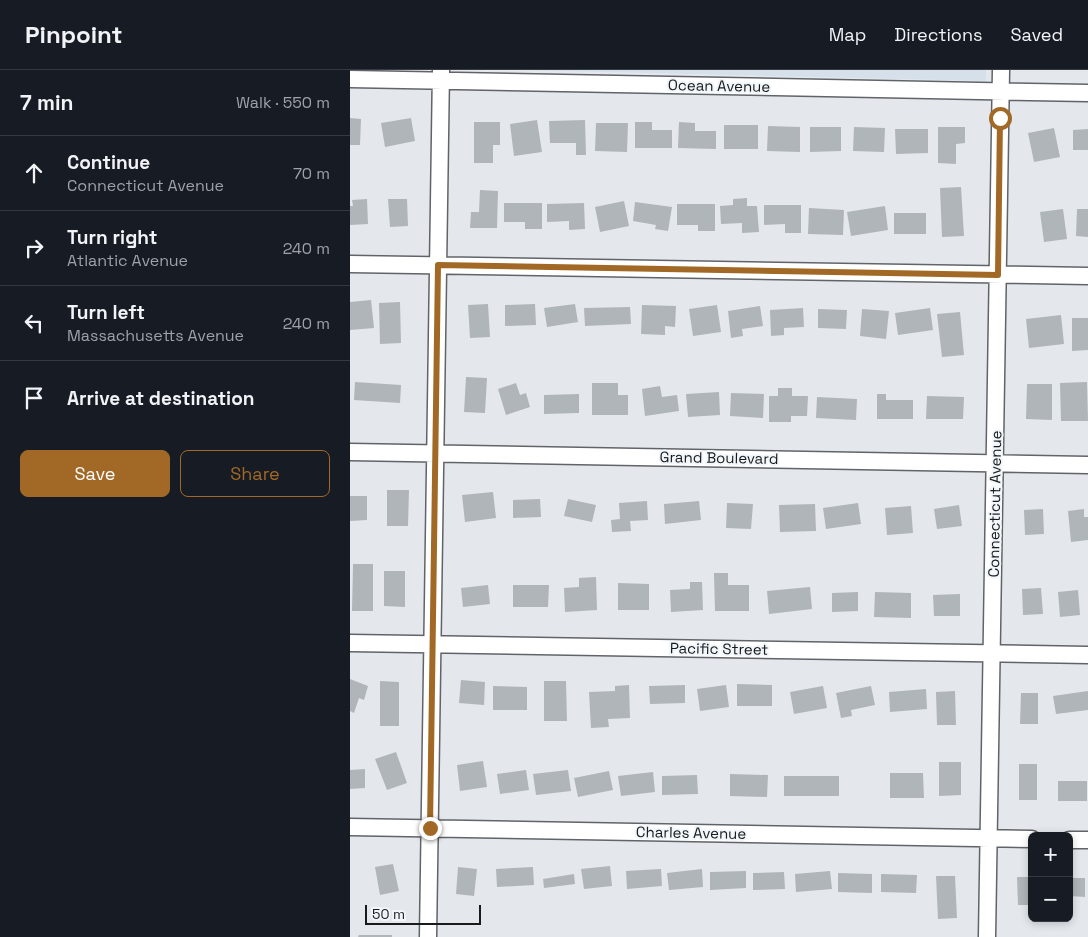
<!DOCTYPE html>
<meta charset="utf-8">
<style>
body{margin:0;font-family:"Space Grotesk",sans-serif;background:#242831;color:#f1f3f6}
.controls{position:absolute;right:15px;bottom:15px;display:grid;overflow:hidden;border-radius:8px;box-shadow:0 2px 8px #0003}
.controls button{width:45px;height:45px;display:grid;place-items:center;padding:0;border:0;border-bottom:1px solid #363941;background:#171b24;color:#f1f3f6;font:25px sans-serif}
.scale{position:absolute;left:15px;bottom:12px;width:116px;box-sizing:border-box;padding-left:5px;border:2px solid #181a1b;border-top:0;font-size:14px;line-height:18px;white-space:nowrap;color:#181a1b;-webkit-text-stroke:4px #f1f6fb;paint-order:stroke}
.stop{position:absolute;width:15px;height:15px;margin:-11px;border:4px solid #a16925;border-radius:50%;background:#fff}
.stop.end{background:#a16925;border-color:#fff;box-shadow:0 1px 5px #0008}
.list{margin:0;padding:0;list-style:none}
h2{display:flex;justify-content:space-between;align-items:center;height:65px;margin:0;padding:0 20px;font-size:21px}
h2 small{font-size:16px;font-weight:400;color:#9ea1a6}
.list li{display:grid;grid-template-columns:32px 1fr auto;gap:15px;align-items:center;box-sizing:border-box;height:75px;padding:0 20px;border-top:1px solid #363941}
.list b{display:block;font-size:19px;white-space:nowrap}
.list p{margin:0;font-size:16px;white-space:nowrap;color:#9ea1a6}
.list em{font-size:16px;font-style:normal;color:#9ea1a6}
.actions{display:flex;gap:10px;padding:15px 20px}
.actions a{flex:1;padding:11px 0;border:1px solid #a16925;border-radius:8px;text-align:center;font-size:18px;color:#a16925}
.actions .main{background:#a16925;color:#fff}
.icon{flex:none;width:28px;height:28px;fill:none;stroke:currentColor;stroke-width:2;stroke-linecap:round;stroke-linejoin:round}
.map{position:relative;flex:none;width:738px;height:867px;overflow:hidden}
header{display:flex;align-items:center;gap:30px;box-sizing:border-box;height:70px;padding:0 25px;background:#171b24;border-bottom:1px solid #363941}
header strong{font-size:24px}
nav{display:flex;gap:28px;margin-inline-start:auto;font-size:18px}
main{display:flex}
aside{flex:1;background:#171b24}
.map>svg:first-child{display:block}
.built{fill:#d5e0eb}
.building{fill:#b0b5ba}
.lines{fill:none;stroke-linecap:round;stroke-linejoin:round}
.minor-casing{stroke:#606468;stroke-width:19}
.minor{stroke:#fff;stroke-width:16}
.route{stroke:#a16925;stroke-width:6}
.labels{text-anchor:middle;stroke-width:4;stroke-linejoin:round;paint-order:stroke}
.street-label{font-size:15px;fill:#181a1b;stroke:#f1f6fb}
</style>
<header>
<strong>Pinpoint</strong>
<nav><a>Map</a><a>Directions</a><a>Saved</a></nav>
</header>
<main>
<aside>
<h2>7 min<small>Walk · 550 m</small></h2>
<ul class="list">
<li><svg class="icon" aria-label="ahead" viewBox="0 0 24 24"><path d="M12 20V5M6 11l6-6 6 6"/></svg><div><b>Continue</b><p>Connecticut Avenue</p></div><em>70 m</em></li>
<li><svg class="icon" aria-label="right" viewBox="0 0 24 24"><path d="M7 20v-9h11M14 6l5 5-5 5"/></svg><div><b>Turn right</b><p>Atlantic Avenue</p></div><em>240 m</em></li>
<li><svg class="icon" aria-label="left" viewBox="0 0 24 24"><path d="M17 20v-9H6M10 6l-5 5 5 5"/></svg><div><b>Turn left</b><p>Massachusetts Avenue</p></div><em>240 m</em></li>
<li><svg class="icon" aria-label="arrive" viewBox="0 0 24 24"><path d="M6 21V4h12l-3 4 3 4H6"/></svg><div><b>Arrive at destination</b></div></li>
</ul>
<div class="actions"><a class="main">Save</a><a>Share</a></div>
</aside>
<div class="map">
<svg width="738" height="867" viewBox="0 0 738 867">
<rect width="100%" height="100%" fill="#e4e8ed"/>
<path class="built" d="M171 0H636V11Z"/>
<path class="building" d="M0 48 11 49 10 75H0Z
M61 48 65 71 35 77 31 53Z
M187 50 192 82 164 86 160 54Z
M235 50 236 85H226V73H200L199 51Z
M124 52H150V75H143V93H124Z
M285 52H302V60H322V78H285Z
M329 52 345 53V61H366V79L328 78Z
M246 53H278L277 82 245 81Z
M374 55H408V79H374Z
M418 56 450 57V82L417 81Z
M460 57H491V81L460 82Z
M504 57 535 58 534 82 503 81Z
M588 57H615V73L606 74V94L588 93Z
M704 58 710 87 684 92 678 63Z
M545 59H578V83L546 84Z
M738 59V80H723V60Z
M611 117 614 166 592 167 590 118Z
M130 120 148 121 147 158H120L121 142H129Z
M397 128V136H407L409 162 392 163V153L371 154 370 136 383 135V129Z
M17 129 18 154 0 155V136H3L2 130Z
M38 129H57L58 156 40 157Z
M274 131 279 156 250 162 245 137Z
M285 132 322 137 318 161 305 159 306 155 283 151Z
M154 133H192V159H175V152H154Z
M234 133 235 159 219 160V151L197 152V134Z
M327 134H365V161H348V155H327Z
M414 135H451V163H435V154L414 155Z
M535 136 538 160 501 166 497 142Z
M459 138 494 140 493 165 458 164Z
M713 139 717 169 694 172 690 142Z
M727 139H738V167L726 166Z
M544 143H576V164H544Z
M21 230 24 258 0 260V232Z
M50 232 51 273 30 274 29 233Z
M138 234 140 267 120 268 118 235Z
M185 234 186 255 155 256V235Z
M225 234 228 252 197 257 194 238Z
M292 235 326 236 325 257 315 256V265L291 264Z
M367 235 371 262 343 266 339 239Z
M410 236 413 256 392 259 393 266 381 268 378 241Z
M280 237 281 254 235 256 234 238Z
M453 238 454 257 434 258V265L421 266 420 240Z
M580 238 583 260 548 265 545 243Z
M468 239 497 240 496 259 468 258Z
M512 239 539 241 536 269 510 266Z
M610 242 614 285 592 287 587 244Z
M711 245 714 274 679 278 676 249Z
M722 248H738V280L722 281Z
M116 307 137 308 135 343 114 342Z
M5 312 51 315 50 333 4 330Z
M737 312 738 351H711L710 313Z
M166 313 170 325 176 323 180 337 156 345 148 319Z
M242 313H268V325H278V345H242Z
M677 314H702V350L676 349Z
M310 316 312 327 327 325 329 341 295 346 292 319Z
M428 318H442V326H458L457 346H441V352H419V326H428Z
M369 322 370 345 338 347 336 324Z
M381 323 414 324 413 348 380 346Z
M229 324V343L194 344V325Z
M527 324H536V330H563V349H527Z
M577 326 614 327 613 349H576Z
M467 327 507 329 506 350 466 348Z
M37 420H59L58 456H37Z
M143 422 146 448 115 452 112 425Z
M0 426H17V450L0 451Z
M190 429 191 447 163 448V430Z
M218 429 246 435 242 452 214 446Z
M297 431 298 450 280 451 281 461 262 462 261 450 270 449 269 433Z
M349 431 351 450 315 454 314 434Z
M377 433 403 434 401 459 376 458Z
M508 433 511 454 476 459 473 438Z
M465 434 466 461 430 462 429 435Z
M609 435 612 456 587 459 584 439Z
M561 436 563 463 537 465 535 438Z
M693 439 694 464 675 465 674 440Z
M734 439V447H738V470L721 472 718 441Z
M3 494H23V541H2Z
M34 501H55V537L34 536Z
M364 503H378V515H399V541H365Z
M246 507 247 540 215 542 214 518 229 517V508Z
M340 512H352L353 540 321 542 320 520 340 519Z
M268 513 299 514V540H268Z
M138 515 140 534 113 537 111 518Z
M163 515H199L198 537H163Z
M460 517 462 539 419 544 417 521Z
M691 518 693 544 673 545 672 519Z
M728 520 730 545 710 547 708 522Z
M508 522V541L482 542V523Z
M525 522 561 523V548L524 547Z
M610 524V546H584L583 525Z
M0 609 18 616 14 630 9 628 4 643 0 641Z
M111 610 135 612 134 635 109 633Z
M30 611 49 612V656H30Z
M194 611H216L217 651H194Z
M387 614 422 615V636H387Z
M279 615 280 648 258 649 259 657 241 658 239 622 265 621V616Z
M335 615V633L300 634 299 616Z
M376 615 379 637 350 641 347 619Z
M143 616 177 617V640H143Z
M473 616 477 638 444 644 440 622Z
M521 616 525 635 501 640 502 646 491 648 486 623Z
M576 619 577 639 540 642 539 622Z
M605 621 606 655H587L586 622Z
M738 621V640L706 644 703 626Z
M671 623H688V654H670Z
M46 682 57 713 37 720 25 689Z
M133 691 137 717 110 721 107 695Z
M589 692H611V725L589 726Z
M669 694H687V730H669Z
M15 699V718L0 719V700Z
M176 700 179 720 150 724 147 704Z
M218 700 221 721 186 725 183 704Z
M259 701 263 720 228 727 224 708Z
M303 702 305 722 271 726 268 706Z
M540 703H573L574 728H540Z
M380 704 418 705 417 727 380 726Z
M347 705 348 724 312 725V706Z
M434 706H489V726H434Z
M708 711H737V731H708Z
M43 794 49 821 30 825 25 797Z
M260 796 262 816 234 819 231 799Z
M108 797 127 799 124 826 106 824Z
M183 797 184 815 147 817 146 799Z
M311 799 312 816 277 819 276 801Z
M352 799 353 817 319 820 317 803Z
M396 801V818L360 820V802Z
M480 801 482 819 446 822 445 804Z
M434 802 435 819 403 820V803Z
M488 803 522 804V823L488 822Z
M224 804 225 814 194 818 193 809Z
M531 804 567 805 566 823 531 822Z
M586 806H605L607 848 588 849Z
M667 807H682V835H668Z
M719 808H735V827L719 826Z
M9 865H42V867H8Z"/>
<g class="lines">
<defs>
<path id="minor" d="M0 9 738 23
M0 194 738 206
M0 382 738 395
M0 573 738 585
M0 757 682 769
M719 770H738
M78 867 91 0
M637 867 651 0"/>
</defs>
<use href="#minor" class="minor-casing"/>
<use href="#minor" class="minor"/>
</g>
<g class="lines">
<path class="route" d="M80 758 88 195 648 205 650 48"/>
</g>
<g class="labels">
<g class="street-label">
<text transform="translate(369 16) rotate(1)" y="5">Ocean Avenue</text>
<text transform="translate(369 388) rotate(1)" y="5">Grand Boulevard</text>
<text transform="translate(645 434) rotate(-89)" y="5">Connecticut Avenue</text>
<text transform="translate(369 579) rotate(1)" y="5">Pacific Street</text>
<text transform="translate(341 763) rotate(1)" y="5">Charles Avenue</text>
</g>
</g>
</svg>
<div class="controls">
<button>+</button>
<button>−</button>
</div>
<div class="scale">50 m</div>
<div class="stop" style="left:650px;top:48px"></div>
<div class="stop end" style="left:80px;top:758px"></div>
</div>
</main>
